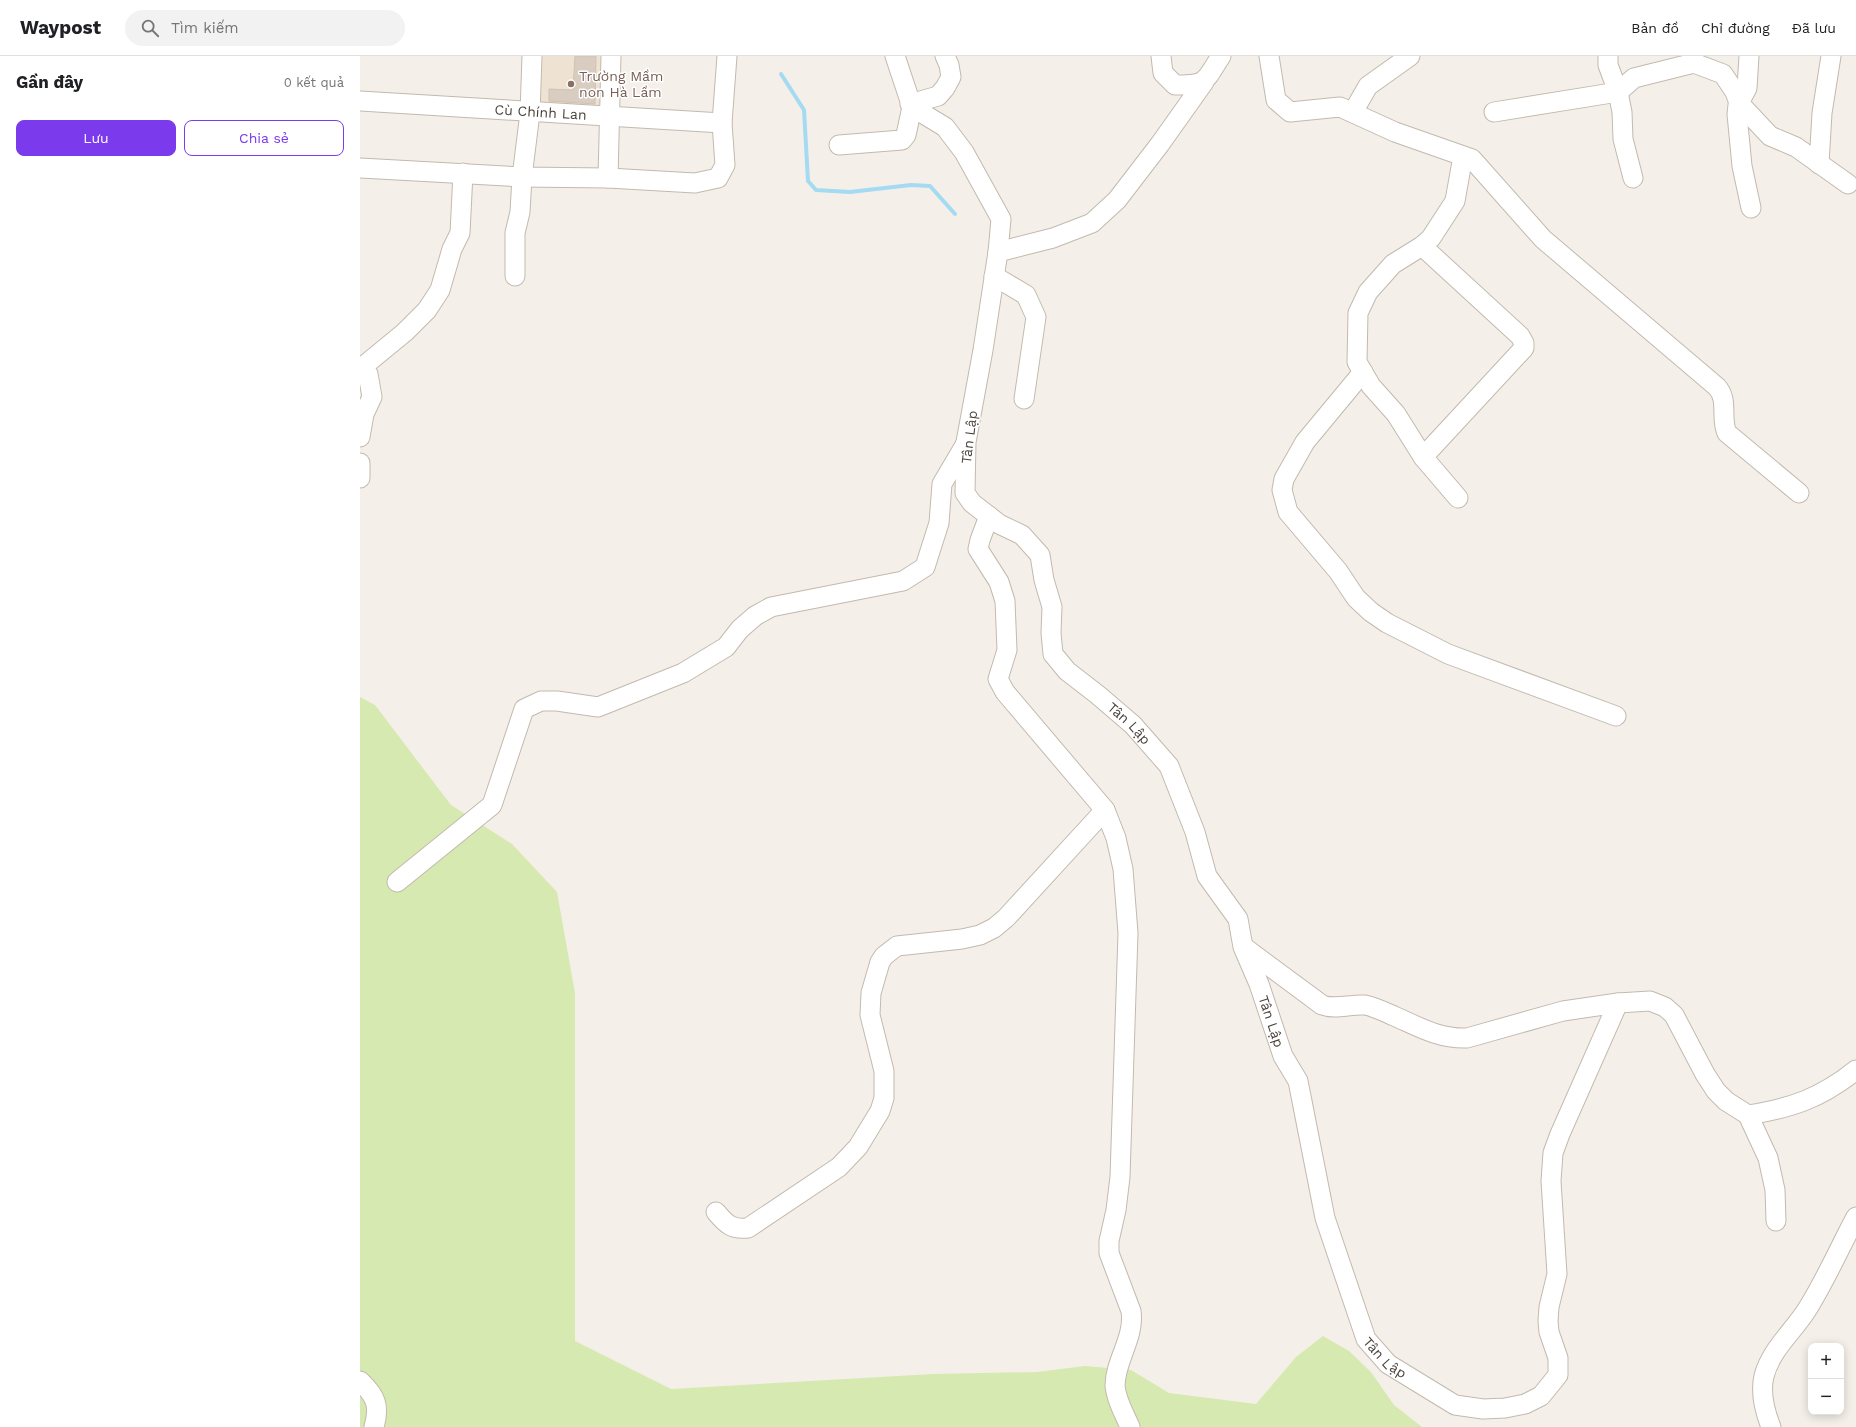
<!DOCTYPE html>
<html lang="vi">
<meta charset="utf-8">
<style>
body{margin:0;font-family:"Work Sans",sans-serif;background:#f2f2f2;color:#202124}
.controls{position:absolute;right:12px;bottom:12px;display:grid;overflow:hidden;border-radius:8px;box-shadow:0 2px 10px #0003}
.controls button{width:36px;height:36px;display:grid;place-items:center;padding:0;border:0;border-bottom:1px solid #e0e0e0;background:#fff;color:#202124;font:20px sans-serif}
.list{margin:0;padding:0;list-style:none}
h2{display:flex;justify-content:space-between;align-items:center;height:52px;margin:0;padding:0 16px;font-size:17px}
h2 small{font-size:13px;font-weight:400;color:#757577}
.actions{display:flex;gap:8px;padding:12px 16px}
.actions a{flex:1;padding:9px 0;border:1px solid #7c3aed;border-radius:8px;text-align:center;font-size:14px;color:#7c3aed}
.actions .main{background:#7c3aed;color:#fff}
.icon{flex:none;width:22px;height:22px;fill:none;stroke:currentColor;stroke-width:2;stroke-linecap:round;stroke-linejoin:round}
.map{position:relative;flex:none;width:1496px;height:1371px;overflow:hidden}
header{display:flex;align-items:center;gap:24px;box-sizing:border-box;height:56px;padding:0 20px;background:#fff;border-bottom:1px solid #e0e0e0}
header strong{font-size:19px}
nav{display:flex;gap:22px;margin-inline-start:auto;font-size:14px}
.search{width:280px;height:36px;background:#f2f2f2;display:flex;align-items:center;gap:10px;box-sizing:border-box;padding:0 14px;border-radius:22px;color:#757577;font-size:15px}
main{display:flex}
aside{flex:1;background:#fff}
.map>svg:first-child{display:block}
.education{fill:#eee3d2}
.green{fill:#d6e9b1}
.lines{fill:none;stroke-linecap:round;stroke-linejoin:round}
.stream{stroke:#a4daf2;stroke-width:4}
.building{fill:#d9cdc1;stroke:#d1c1b1}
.minor-casing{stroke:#c3b9ae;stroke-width:21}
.minor{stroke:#fff;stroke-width:19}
.education-dot{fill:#8d6e63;stroke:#fff;stroke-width:1.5}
.labels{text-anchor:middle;stroke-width:3;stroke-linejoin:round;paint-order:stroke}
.education-label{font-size:14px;fill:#785e54;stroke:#fff;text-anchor:start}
.street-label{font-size:14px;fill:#483f37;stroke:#fff}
</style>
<header>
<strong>Waypost</strong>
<div class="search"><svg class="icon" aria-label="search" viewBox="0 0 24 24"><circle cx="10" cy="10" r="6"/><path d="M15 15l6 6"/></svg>Tìm kiếm</div>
<nav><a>Bản đồ</a><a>Chỉ đường</a><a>Đã lưu</a></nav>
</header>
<main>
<aside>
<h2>Gần đây<small>0 kết quả</small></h2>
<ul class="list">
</ul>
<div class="actions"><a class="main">Lưu</a><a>Chia sẻ</a></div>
</aside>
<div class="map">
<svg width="1496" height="1371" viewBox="0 0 1496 1371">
<rect width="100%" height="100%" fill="#f4f0e9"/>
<path class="education" d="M181 0H245L240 60 177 56Z"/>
<path class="green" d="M0 641 15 649 91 749 152 788 197 836 215 937V1285L311 1333 573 1318 677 1316 725 1310 771 1314 809 1337 896 1348 936 1301 963 1280 989 1295 1011 1316 1034 1349 1062 1371H0Z"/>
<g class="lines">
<path class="stream" d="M421 18 444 54 448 125 456 134 490 136 551 129 570 130 595 158"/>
</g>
<path class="building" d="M215 0H236L235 48 189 45V33L213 34Z"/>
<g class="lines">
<defs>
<g id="minor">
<path id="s1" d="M535 0 552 51 585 71 604 96 641 163 638 196 623 294 606 386 605 437 612 447 639 468 662 479 680 499 684 524 692 551 691 577 693 598 707 615 738 639 773 669 809 710 835 776 847 820 878 863 883 891 899 928 923 1000 938 1025 965 1162 1006 1283 1028 1308 1095 1349 1123 1353 1145 1352 1165 1348 1181 1340 1198 1319V1302L1189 1276 1188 1265 1189 1251 1197 1218 1191 1125 1193 1097 1200 1078 1258 947"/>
<path d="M801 0 803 17 815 29C848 29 844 26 861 0"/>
<path d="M909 0 916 44 930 56 980 51 1035 76 1112 103 1183 183 1357 331C1369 344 1360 363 1367 377L1439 437"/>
<path d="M1248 0V9L1258 36 1262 56 1263 83 1273 122"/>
<path d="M1389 0 1387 32 1378 49 1377 58 1382 110 1391 152"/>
<path id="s2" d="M0 45 362 67"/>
<path d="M550 48 578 40 585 32 591 21 589 9 585 0"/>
<path d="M993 56 1008 30 1050 0"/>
<path d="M1134 56 1258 36 1274 22 1334 7 1363 18 1375 36 1379 47 1410 80 1436 91 1488 128"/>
<path d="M479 89 542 84 546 79 552 51"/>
<path d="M1459 108 1462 57 1471 0"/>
<path d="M0 112 162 121 248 122 335 127 358 122 365 109 362 67 367 0"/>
<path d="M248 122 251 0"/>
<path d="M1062 190 1160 280 1164 287V292L1063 401"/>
<path d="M638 196 693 182 732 167 757 144 800 88 844 26"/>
<path d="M155 220V177L160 156 162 121 170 57 172 0"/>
<path d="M634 220 666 239 676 261 664 343"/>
<path d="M0 313 45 276 67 254 80 234 92 193 100 177 103 117"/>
<path d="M0 313 8 318 12 341 4 358 0 381"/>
<path d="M1003 316 945 386 924 423 922 434 928 456 978 515 996 542 1011 556 1027 567 1088 598 1256 660"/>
<path d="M0 407V422"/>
<path d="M1098 442 1063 401 1036 358 1011 330 997 306 998 257 1008 236 1033 208 1062 190 1071 182 1095 145 1103 100"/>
<path d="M629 460 620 484 618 493 639 526 645 545 647 594 638 623 645 636 745 754 756 782 763 813 768 877 760 1121 756 1154 749 1185V1197L771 1255C775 1282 755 1304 755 1330 756 1344 765 1359 770 1371"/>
<path d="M37 826 132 749 164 653 181 645H197L238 651 323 617 366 591 380 573 395 560 411 551 543 525 565 511 579 467 582 428 605 389"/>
<path d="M885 892 962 949C975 954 990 948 1005 949 1015 951 1025 956 1034 960 1059 971 1079 983 1107 982L1203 955 1258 947 1290 945 1305 951 1314 959 1345 1018 1356 1035 1366 1045 1388 1059 1408 1102 1415 1134 1416 1165"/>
<path d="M1388 1059C1432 1052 1461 1042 1496 1014"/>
<path d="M356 1156C366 1168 372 1174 388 1172L479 1111 498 1091 520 1055 524 1042V1015L510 959 511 937 520 906 524 900 537 890 602 883 620 879 634 872 646 862 745 754"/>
<path d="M0 1325C16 1340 20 1350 14 1371"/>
<path d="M1411 1371C1405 1356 1400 1337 1404 1320 1411 1293 1434 1275 1448 1252 1466 1223 1480 1191 1496 1161"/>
</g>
</defs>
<use href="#minor" class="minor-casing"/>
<use href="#minor" class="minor"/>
</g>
<circle class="education-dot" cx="211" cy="28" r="4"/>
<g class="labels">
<g class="education-label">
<text x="219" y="25">Trường Mầm<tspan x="219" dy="16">non Hà Lầm</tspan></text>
</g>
<g class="street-label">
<text dy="5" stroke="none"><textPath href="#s2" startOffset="181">Cù Chính Lan</textPath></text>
<text transform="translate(609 381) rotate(-83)" y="5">Tân Lập</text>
<text dy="5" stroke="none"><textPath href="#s1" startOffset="780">Tân Lập</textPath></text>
<text dy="5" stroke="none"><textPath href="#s1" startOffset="1116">Tân Lập</textPath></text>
<text dy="5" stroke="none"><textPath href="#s1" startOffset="1476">Tân Lập</textPath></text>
</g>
</g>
</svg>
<div class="controls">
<button>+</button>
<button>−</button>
</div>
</div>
</main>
